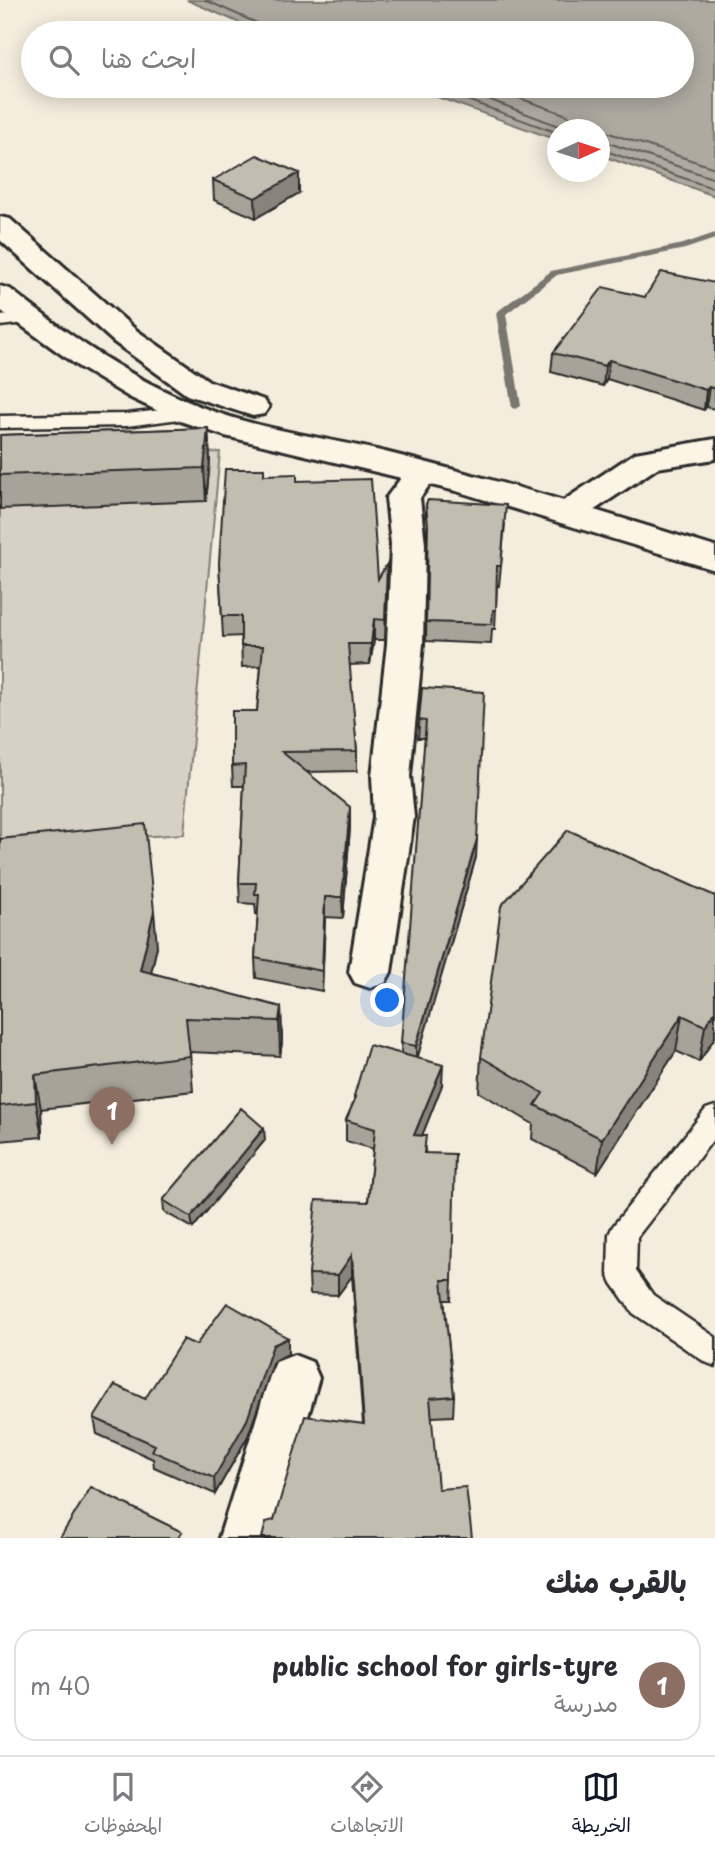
<!DOCTYPE html>
<html lang="ar">
<meta charset="utf-8">
<style>
body{margin:0;font-family:"Playpen Sans","Playpen Sans Arabic",sans-serif;background:#f2f2f3;color:#2b2b33;direction:rtl}
.compass{position:absolute;left:547px;top:119px;width:63px;height:63px;border-radius:50%;background:#fff;box-shadow:0 4px 18px #0003;rotate:87deg}
.you{position:absolute;left:388px;top:1001px;width:24px;height:24px;margin:-18px;border:5px solid #fff;border-radius:50%;background:#1a73e8;box-shadow:0 0 0 10px #1a73e833}
.badge{display:grid;place-items:center;width:46px;height:46px;border-radius:50%;background:#111827;color:#fff;font-size:23px;font-weight:700}
.pin{position:absolute;translate:-50% -58px;filter:drop-shadow(0 2px 4px #0008)}
.pin::after{content:'';position:absolute;top:37px;width:24px;height:21px;background:inherit;clip-path:polygon(0 0,100% 0,50% 100%)}
.list{margin:0;padding:0;list-style:none}
h2{display:flex;justify-content:space-between;align-items:center;height:91px;margin:0;padding:0 28px;font-size:30px}
h2 small{font-size:23px;font-weight:400;color:#7c7c81}
.list li{display:grid;grid-template-columns:46px 1fr auto;gap:21px;align-items:center;box-sizing:border-box;height:112px;margin:0 14px 14px;padding:0 14px;border:2px solid #e1e1e2;border-radius:21px}
.list b{display:block;font-size:26px;white-space:nowrap}
.list p{margin:0;font-size:23px;white-space:nowrap;color:#7c7c81}
.list em{font-size:23px;font-style:normal;color:#7c7c81}
.icon{flex:none;width:38px;height:38px;fill:none;stroke:currentColor;stroke-width:2;stroke-linecap:round;stroke-linejoin:round}
.map{position:relative;flex:none;width:715px;height:1538px;overflow:hidden;direction:ltr}
.search{position:absolute;background:#fff;box-shadow:0 4px 18px #0003;left:21px;right:21px;top:21px;height:77px;display:flex;align-items:center;gap:18px;box-sizing:border-box;padding:0 24px;border-radius:38px;color:#7c7c81;font-size:26px}
.sheet{height:217px;background:#fff}
nav{display:flex;justify-content:space-around;align-items:center;box-sizing:border-box;height:98px;border-top:2px solid #e1e1e2;background:#fff;font-size:19px;color:#7c7c81}
nav a{display:grid;justify-items:center;gap:4px}
nav .on{color:#111827}
.map>svg:first-child{display:block}
.green{fill:#d6d1c4;stroke:#807e78;stroke-width:2}
.water{fill:#afaaa0;stroke:#7a7771;stroke-width:2}
.lines{fill:none;stroke-linecap:round;stroke-linejoin:round}
.shore{stroke:#605e5a;stroke-width:2}
.stream{fill:#7a7771;fill-rule:evenodd}
.lane-casing{stroke:#2b2b2b;stroke-width:5}
.street-casing{stroke:#2b2b2b;stroke-width:6}
.secondary-casing{stroke:#2b2b2b;stroke-width:6}
.lane{fill:#fcf5e5;fill-rule:evenodd}
.street{fill:#fcf5e5;fill-rule:evenodd}
.secondary{fill:#fcf5e5;fill-rule:evenodd}
.wall{fill:#a7a398;stroke:#2b2b2b;stroke-width:2}
.shaded-wall{fill:#88847c;stroke:#2b2b2b;stroke-width:2}
.building{fill:#c2bdb1;stroke:#2b2b2b;stroke-width:2}
</style>
<div class="map">
<svg width="715" height="1538" viewBox="0 0 715 1538">
<rect width="100%" height="100%" fill="#f4edde"/>
<filter id="ink" filterUnits="userSpaceOnUse"><feTurbulence type="fractalNoise" baseFrequency=".0143" numOctaves="2"/><feDisplacementMap in="SourceGraphic" scale="14" xChannelSelector="R" yChannelSelector="G"/><feConvolveMatrix kernelMatrix="1 2 1 2 8 2 1 2 1" color-interpolation-filters="sRGB"/></filter>
<g filter="url(#ink)">
<path class="green" d="M220 452 184 834 0 846V460Z"/>
<path class="water" d="M187 0H715V196L600 155V130H558L557 140 407 86H682V33H263Z"/>
<g class="lines">
<path class="shore" d="M205 0 259 24 263 33
M428 86 558 133
M454 86 569 130
M485 86 567 115 581 130
M600 130 715 168
M600 140 715 179
M600 149 715 189"/>
<path class="stream" d="M715 233V239L685 249 557 275 506 314 521 406 516 409 512 408 496 313 498 311 551 271 683 244Z"/>
<defs>
<path id="lane" d="M27 313 36 318 33 322 0 326V316Z
M187 407 194 409 196 413 194 417 127 426 0 428V416L127 414Z
M715 1106V1137L637 1237 636 1271 653 1295 715 1337V1366L705 1362 633 1313 612 1283 608 1274 609 1234 613 1226 706 1109Z"/>
<path id="street" d="M715 439V459L657 468 581 519 569 522 557 519 552 512 557 505 635 453Z
M422 463 434 466 438 473 420 498 425 544 423 644 410 776 414 817 391 972 385 983 370 988 355 983 349 972 374 817 372 776 387 644 391 544 386 498 410 466Z
M294 1355 312 1362 319 1378 273 1538H219L269 1378 276 1362Z"/>
<path id="secondary" d="M0 217 10 219 136 330 209 381 264 400 269 407 264 414 253 416 187 395 114 342 0 240Z
M0 286 10 289C68 335 130 379 199 406 259 430 323 437 385 452 486 477 586 507 686 538L715 547V570L456 491 225 436 177 420 129 397 79 367 0 310Z"/>
</defs>
<use href="#lane" class="lane-casing"/>
<use href="#street" class="street-casing"/>
<use href="#secondary" class="secondary-casing"/>
<use href="#lane" class="lane"/>
<use href="#street" class="street"/>
<use href="#secondary" class="secondary"/>
</g>
<path class="wall" d="M213 180 299 193 256 218 214 200Z
M715 283V409L706 407 704 410 607 379 603 386 551 372 553 353 645 297Z
M208 428 210 461 206 501 0 509V435Z
M264 475 297 481 378 579 387 564 385 640H374L370 664 349 665 357 751V771L307 772 350 827 343 918 325 917 322 991 256 978 255 958 258 914H256L255 904 240 903 239 883 244 786H233L232 766 257 711 261 666 242 667 241 636 223 637 219 563Z
M426 504 505 524 499 586 497 585 495 629H492L491 644 426 641 428 544 425 523Z
M422 688 476 857 417 1058 442 1085 422 1136 452 1280 451 1300H444L454 1396 453 1416 432 1417 274 1520 363 1424 352 1276 338 1295 310 1294 309 1274 368 1202 373 1149 346 1141V1120L354 1102V1096L401 1053 425 738H418Z
M0 839 157 946 151 973 281 1007 282 1042 280 1056 190 1052 193 1091 41 1109 42 1137 0 1141Z
M715 896V1037L699 1062 676 1051 597 1173 532 1139 533 1124 479 1092 481 1057Z
M265 1140 193 1228 164 1212 163 1200Z
M196 1345 288 1354 274 1361 248 1436 215 1494 154 1467 153 1459 97 1434 94 1418 145 1399Z"/>
<path class="shaded-wall" d="M299 173V193L256 218 255 198Z
M609 360 607 379 603 386 605 366Z
M709 387 706 407 704 410 706 390Z
M208 428 210 461 206 501 204 468Z
M374 619V640L370 664 371 644Z
M350 807V827L343 918 342 897Z
M477 839 476 857 416 1063V1046Z
M325 897V917L322 991V971Z
M154 911 157 946 144 1004 140 970Z
M281 1007 282 1042 280 1056 279 1021Z
M715 1011V1037L699 1062 705 1026Z
M682 1015 676 1051 597 1173 602 1139Z
M443 1065 442 1085 414 1156V1135Z
M35 1075 41 1109 42 1137 36 1102Z
M264 1128 265 1140 193 1228 191 1217Z
M352 1255V1276L338 1295V1275Z
M288 1338V1354L274 1361 248 1436 215 1494 214 1478 273 1345Z"/>
<path class="building" d="M257 155 299 173 255 198 213 180Z
M661 272 715 283V389L709 387 706 390 609 360 605 366 553 353 603 287 645 297Z
M208 428 204 468 0 475V435Z
M225 469H264V475L297 474V481L371 479 378 579 387 564 385 620 374 619 371 644H348L357 751 282 752 350 807 342 897H325L322 971 255 958 259 894H255L256 883H239L245 765 232 766V711H257L263 646H241V616H222L219 563Z
M428 500 506 505 501 566H497L496 610H493L492 624 426 622 428 525 426 504Z
M422 688 484 692 477 839 416 1046 401 1043 426 721 419 720Z
M145 824 154 911 140 970 281 1007 279 1021 186 1018 190 1056 35 1075 36 1102 0 1106V839Z
M568 830 715 896V1011L705 1026 682 1015 602 1139 535 1105 543 1093 481 1057 501 906Z
M369 1045 443 1065 414 1135 426 1136 424 1153 455 1154 452 1280H442L454 1396 430 1398 438 1489 466 1487 472 1538H262L266 1522 274 1520 305 1416 364 1424 352 1255 338 1275 309 1274 316 1200 368 1202 375 1129 346 1120 356 1097 354 1096Z
M241 1108 264 1128 191 1217 163 1200Z
M227 1303 288 1338 273 1345 247 1420 214 1478 152 1451 155 1445 94 1418 115 1385 145 1399 183 1339 196 1345Z
M91 1487 182 1532 178 1538H60Z"/>
</g>
</svg>
<svg class="compass" viewBox="-18 -18 36 36"><path d="M0-13l5 13h-10z" fill="#e53935"/><path d="M0 13l5-13h-10z" fill="#7c7c81"/></svg>
<div class="you"></div>
<div class="pin badge" style="left:112px;top:1145px;background:#8d6e63">1</div>
<div class="search"><svg class="icon" aria-label="search" viewBox="0 0 24 24"><circle cx="10" cy="10" r="6"/><path d="M15 15l6 6"/></svg>ابحث هنا</div>
</div>
<section class="sheet">
<h2>بالقرب منك<small></small></h2>
<ul class="list">
<li><span class="badge" style="background:#8d6e63">1</span><div><b>public school for girls-tyre</b><p>مدرسة</p></div><em>40 m</em></li>
</ul>
</section>
<nav>
<a class="on"><svg class="icon" aria-label="map" viewBox="0 0 24 24"><path d="M3 6l6-2 6 2 6-2v14l-6 2-6-2-6 2zM9 4v14M15 6v14"/></svg>الخريطة</a>
<a><svg class="icon" aria-label="directions" viewBox="0 0 24 24"><path d="M12 3l9 9-9 9-9-9zM9 14v-3h6M13 9l2 2-2 2"/></svg>الاتجاهات</a>
<a><svg class="icon" aria-label="saved" viewBox="0 0 24 24"><path d="M7 4h10v16l-5-4-5 4z"/></svg>المحفوظات</a>
</nav>
